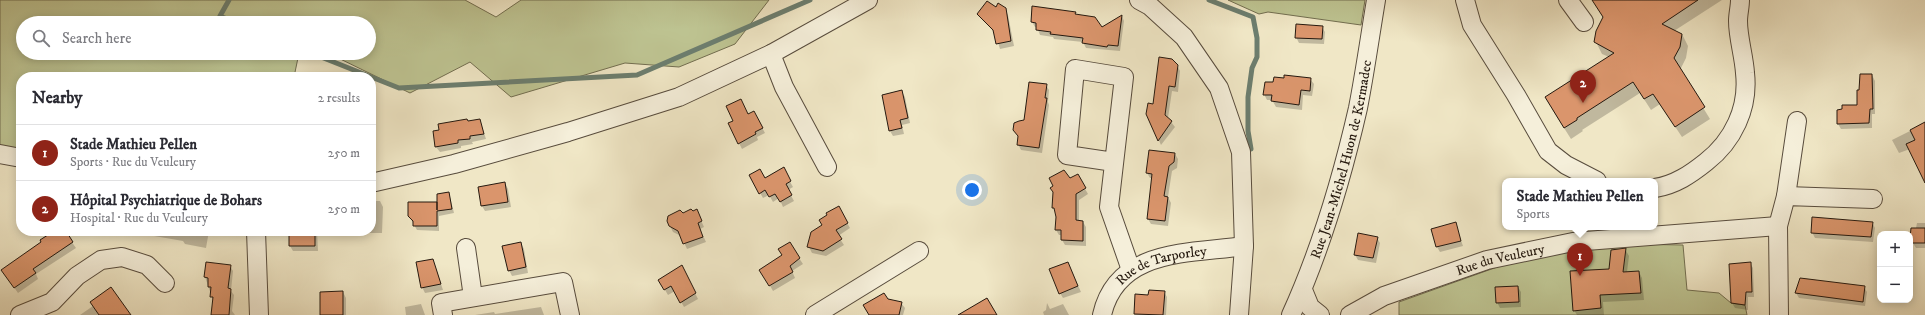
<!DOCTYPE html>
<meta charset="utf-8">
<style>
body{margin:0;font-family:"IM FELL DW Pica",serif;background:#f2f2f3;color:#2b2b33}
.controls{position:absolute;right:12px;bottom:12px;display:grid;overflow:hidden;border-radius:8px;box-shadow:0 2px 10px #0003}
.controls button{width:36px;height:36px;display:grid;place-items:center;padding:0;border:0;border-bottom:1px solid #e1e1e2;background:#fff;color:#2b2b33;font:20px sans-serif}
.you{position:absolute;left:972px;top:190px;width:14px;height:14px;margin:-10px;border:3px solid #fff;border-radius:50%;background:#1a73e8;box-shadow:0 0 0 6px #1a73e833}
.badge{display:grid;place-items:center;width:26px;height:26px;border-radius:50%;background:#8f2418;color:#fff;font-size:13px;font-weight:700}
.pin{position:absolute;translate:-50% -33px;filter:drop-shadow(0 1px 2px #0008)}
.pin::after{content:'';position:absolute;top:21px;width:14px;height:12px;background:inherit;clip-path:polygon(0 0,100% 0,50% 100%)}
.popup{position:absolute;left:1502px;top:178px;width:156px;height:52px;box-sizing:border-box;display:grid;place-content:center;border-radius:8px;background:#fff;filter:drop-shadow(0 1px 3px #0005);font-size:13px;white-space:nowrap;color:#7c7c81}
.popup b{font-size:15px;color:#2b2b33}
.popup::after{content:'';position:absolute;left:50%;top:100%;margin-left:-8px;border:8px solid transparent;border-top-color:#fff}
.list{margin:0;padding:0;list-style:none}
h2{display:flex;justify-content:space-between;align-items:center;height:52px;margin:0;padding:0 16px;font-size:17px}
h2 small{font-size:13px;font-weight:400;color:#7c7c81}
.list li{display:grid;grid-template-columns:26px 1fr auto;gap:12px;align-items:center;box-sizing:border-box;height:56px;padding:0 16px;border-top:1px solid #e1e1e2}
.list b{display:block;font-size:15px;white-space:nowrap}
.list p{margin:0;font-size:13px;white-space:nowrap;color:#7c7c81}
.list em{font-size:13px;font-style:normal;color:#7c7c81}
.icon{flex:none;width:22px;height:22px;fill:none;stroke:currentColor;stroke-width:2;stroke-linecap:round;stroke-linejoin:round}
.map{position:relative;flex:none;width:1925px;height:315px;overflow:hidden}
.search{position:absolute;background:#fff;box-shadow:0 2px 10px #0003;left:16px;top:16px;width:360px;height:44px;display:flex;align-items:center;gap:10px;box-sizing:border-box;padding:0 14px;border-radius:22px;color:#7c7c81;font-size:15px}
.panel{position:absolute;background:#fff;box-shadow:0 2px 10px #0003;left:16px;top:72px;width:360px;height:164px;border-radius:16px}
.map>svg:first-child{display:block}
.green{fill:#bec492;stroke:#726e50}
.shadow{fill:#0003}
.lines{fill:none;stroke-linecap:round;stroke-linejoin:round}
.stream{stroke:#6c7e6f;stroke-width:5}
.building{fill:#da956c;stroke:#25190f}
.minor-casing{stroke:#584c3d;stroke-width:20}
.minor{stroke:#f5efda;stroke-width:18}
.labels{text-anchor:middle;stroke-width:3.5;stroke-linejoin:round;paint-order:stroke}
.street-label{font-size:14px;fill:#25190f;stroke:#f5efda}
</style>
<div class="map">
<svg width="1925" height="315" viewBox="0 0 1925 315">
<rect width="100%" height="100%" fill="#f0e7c6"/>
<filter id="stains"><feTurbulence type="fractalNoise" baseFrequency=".005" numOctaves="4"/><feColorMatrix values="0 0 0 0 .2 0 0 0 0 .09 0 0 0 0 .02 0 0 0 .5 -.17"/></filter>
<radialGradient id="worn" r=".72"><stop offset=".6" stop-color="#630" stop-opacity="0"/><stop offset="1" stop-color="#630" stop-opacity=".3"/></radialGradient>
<path class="green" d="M0 0H465L496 17 521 0H769L735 44 679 67 625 63 511 97 470 62 410 93 328 53H369V23H23V53H299L294 77H21V167L0 162Z
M1228 0H1365L1361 25 1268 12 1259 14Z
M1626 244 1683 245 1687 290 1719 293 1731 303 1745 305 1747 315H1399V302L1514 261 1596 246Z"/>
<path class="shadow" d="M1593 0H1722L1674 31 1682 34 1688 46 1686 58 1680 70 1710 119 1682 137 1660 104 1651 110 1640 93 1582 130 1583 131 1571 139 1552 109 1609 57 1602 54 1596 42 1604 18Z
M996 8 1005 9 1008 15 1014 46 1000 49 995 33 978 14Z
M1075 13 1077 15 1101 28 1122 16 1124 21 1120 51 1086 48 1083 42 1054 39 1053 37 1040 35 1037 27H1035L1032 22Z
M1322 27 1325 32 1324 44 1299 43 1296 37Z
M1177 65 1180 71 1178 92 1172 91 1168 118 1175 127 1161 145 1147 114Z
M1872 75 1875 81V114H1872V128L1841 129 1838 124V110L1858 106 1860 91Z
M1310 79 1314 84 1312 96 1303 95 1302 110 1276 107 1272 100H1267L1264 94Z
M1046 85 1049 90 1048 102 1049 105 1042 153 1021 150 1018 144 1025 121Z
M902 92 905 97 910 123 902 125 904 134 893 136 890 131Z
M748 115 757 118 765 133 757 137 758 140 742 149 739 143 734 121Z
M480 120 486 139 472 142 473 144 461 146V148L440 152 436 147Z
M1924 124 1925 126V168L1910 149 1899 153 1892 140Z
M1175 154 1178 159 1177 168 1172 171 1168 197 1171 203 1168 226 1151 224 1148 219 1153 178H1150L1147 173Z
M783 169 793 187 788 190 794 201 783 207 779 198 773 202 769 195 763 198 750 175 764 179Z
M1077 175 1088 194 1079 200V222H1083L1086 227V246L1065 245 1062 240V235H1059L1056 230V213L1053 208 1054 192Z
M505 183 508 189 511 207 485 211 482 206 480 188Z
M449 193 454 213 439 216V231L417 230 409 216 438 206Z
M371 201H380L383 207 382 233H349L347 231H371Z
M838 207 850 228 838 236 844 245 826 256 812 253 809 247Z
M683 214 699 216 704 227 700 229 706 242 687 249 681 236 673 232 670 226Z
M1872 222 1875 228 1873 242 1815 238 1812 232Z
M1455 223 1463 246 1440 252 1437 247Z
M1917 223H1925V248H1916L1913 243Z
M56 231H64L76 248 36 274 38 279 18 293 6 276Z
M136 231H209L206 248 185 244 183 241 137 233Z
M290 231H317L318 251H293L290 246Z
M1377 238 1380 243 1376 263 1358 260 1355 255Z
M521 243 524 249 528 273 512 276 509 270Z
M789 243 803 264 792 271 795 278 773 291 761 270 784 255Z
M1625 249 1629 256 1627 272H1639L1642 278 1644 300 1603 302 1604 315H1577L1574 310 1610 270Z
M433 260 443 290 425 293 422 287Z
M1068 263 1081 292 1063 298 1060 293Z
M1750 263 1753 268 1754 297H1748V310L1735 308 1732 303Z
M230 266 233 271 231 291 234 295 232 311 235 315H212L213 300 205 277Z
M682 267 698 299 684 307 675 291 668 295 659 280Z
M1800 279 1864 287 1867 292 1865 306 1799 298 1796 293Z
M1518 287 1521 292V307L1500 308 1497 302Z
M343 292 346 298V315H321Z
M1164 292 1167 297 1166 315H1135L1136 295 1149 296Z
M887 300 901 303 905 308 903 315H870Z
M1047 303 1050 309 1063 304 1069 315H1044L1043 312 1046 310Z
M421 304 425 315H406L405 307Z
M93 306 129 315H80Z
M541 307 544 315H475L494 312 495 314Z"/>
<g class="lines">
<path class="stream" d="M229 0 220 16 236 23
M1209 0 1253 17 1257 38V57L1252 68 1248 97V131L1251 149
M311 53 399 88 637 75 810 0"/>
</g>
<path class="building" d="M1592 0H1698L1662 24 1682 34 1680 47 1674 58 1705 107 1675 127 1653 94 1644 99 1633 82 1577 118V120L1564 128 1545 97 1614 53 1594 42 1596 31 1603 17Z
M987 1 996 7 998 3 1006 8 1011 41 996 44 993 30 977 14Z
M1032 6 1076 12 1075 14 1095 17 1102 27 1122 15 1118 46 1108 45 1107 47 1082 43 1083 38 1050 34 1051 32 1036 30V23L1031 22Z
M1296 24 1323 26 1322 39 1295 38Z
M1159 57 1172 59 1178 65 1175 87 1169 86 1165 115 1172 121 1158 141 1146 114 1148 103 1153 104Z
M1860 74H1872L1873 109H1870L1869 123 1837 124V110L1842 109V105H1857V90H1859Z
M1284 75 1311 78 1310 91 1301 90 1299 105 1271 101 1272 95H1263L1265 82H1273L1274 77 1284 78Z
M1029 82 1047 84 1045 98H1047L1039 148 1017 145 1018 136 1013 130 1014 123 1019 121 1024 120Z
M902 90 908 118 900 120 902 128 889 131 882 95Z
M741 99 748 114 754 111 763 128 755 132 756 134 738 144 728 123 733 121 726 106Z
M467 119 468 121 480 119 484 134 470 136V139L458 140V143L435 147 433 131 439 130 438 124Z
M1925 122V183L1906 144 1915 140 1910 130Z
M1149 150 1175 153 1174 162 1169 166 1164 196 1168 197 1165 221 1147 219 1152 174 1146 173Z
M784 167 791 181 786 184 792 195 780 202 775 194 769 197 765 190 759 194 749 175 760 169 765 178Z
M1064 170 1070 178 1078 174 1086 188 1076 194V220L1083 221V241L1061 240V230H1055L1056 217 1054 208H1052L1053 192 1050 188 1053 186 1049 178Z
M505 182 508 202 481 206 478 187Z
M449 192 452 209 437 211V226H413V221L408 216V202H437V210V194Z
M839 206 848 223 836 230 842 239 823 251 807 247 811 232 822 225 819 220 827 215 826 213Z
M691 209 693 211 697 209 702 221 698 223 703 237 683 244 678 231 669 226 667 221 668 216 680 210 683 213Z
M1812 217 1873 222 1871 237 1811 233Z
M1456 222 1461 241 1436 247 1431 229Z
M1911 228H1925V243H1912L1910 238Z
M54 231H66L73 242 33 269 36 273 14 288 1 270 41 242 40 240Z
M289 231H315V246H289Z
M1358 233 1378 237 1373 258 1354 255Z
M521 242 526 267 508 271 502 246Z
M790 242 800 258 790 266 793 272 769 286 759 270 782 255 778 249Z
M1626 248 1623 272 1639 271 1641 293 1600 295 1601 308 1573 311 1570 271 1609 269 1611 250Z
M433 259 441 284 421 288 416 262Z
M206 262 231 265 228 288 231 289 229 315H211L213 297H210L211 287H208V278L204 277Z
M1068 262 1078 286 1059 294 1049 269Z
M1751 262 1752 292H1746L1745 305 1731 303 1729 264Z
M682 265 696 293 680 303 671 286 664 290 658 280Z
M1800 278 1865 286 1863 302 1795 293Z
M1518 286 1519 302 1496 303 1495 287Z
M111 287 131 315H99L90 302Z
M1149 290 1165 291 1163 315 1134 314 1135 294 1148 295Z
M343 291V315H320V292Z
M884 293 888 299 902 302 899 315H869L863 305Z
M987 298 997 315H958Z"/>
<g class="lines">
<defs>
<g id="minor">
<path d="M1139 0 1150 6 1184 37 1219 88 1241 152 1244 246 1239 315"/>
<path d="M1465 0 1472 25 1516 95 1548 151 1566 165 1597 181"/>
<path d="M1568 0 1584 22"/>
<path d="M771 54 784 87 827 167"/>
<path d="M0 154 21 158"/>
<path d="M1114 162 1067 155 1075 69 1124 77 1109 207 1131 270"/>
<path d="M371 183 454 164 568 132 679 97 771 54 868 0"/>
<path d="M1655 188C1675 185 1691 174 1706 162 1733 141 1749 108 1745 73 1744 56 1738 38 1738 21 1738 14 1740 7 1740 0"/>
<path d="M1786 196 1797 121"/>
<path d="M256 231 259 315"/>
<path d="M466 248 473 297"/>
<path d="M1303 290 1310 307 1320 315"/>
<path d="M20 315 52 302 77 276 101 260 122 257 147 265 165 283"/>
<path d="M443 315 441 303 563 282 570 315"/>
<path d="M815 315 919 251"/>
<path id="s1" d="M1102 315C1117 248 1190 254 1244 246"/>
<path id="s2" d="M1291 315C1321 249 1342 178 1358 108 1365 72 1370 36 1376 0"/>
<path id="s3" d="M1350 315 1384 296 1487 260 1573 242 1778 226"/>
<path d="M1779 315 1778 226 1786 196 1873 199"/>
</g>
</defs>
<use href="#minor" class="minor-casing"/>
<use href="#minor" class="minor"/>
</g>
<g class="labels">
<g class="street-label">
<text dy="5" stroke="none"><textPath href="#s2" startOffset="164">Rue Jean-Michel Huon de Kermadec</textPath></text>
<text dy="5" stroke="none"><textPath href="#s3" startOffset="161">Rue du Veuleury</textPath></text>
<text dy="5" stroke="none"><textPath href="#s1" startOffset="85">Rue de Tarporley</textPath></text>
</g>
</g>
<rect width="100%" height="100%" filter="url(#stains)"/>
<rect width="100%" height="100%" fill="url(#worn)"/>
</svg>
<div class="controls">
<button>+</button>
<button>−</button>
</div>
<div class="you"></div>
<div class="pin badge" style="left:1580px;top:276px">1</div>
<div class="popup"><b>Stade Mathieu Pellen</b>Sports</div>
<div class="pin badge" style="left:1583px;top:103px">2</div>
<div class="search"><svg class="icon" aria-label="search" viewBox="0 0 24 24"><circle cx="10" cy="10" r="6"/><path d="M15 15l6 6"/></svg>Search here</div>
<section class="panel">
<h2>Nearby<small>2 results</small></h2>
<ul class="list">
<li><span class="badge">1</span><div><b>Stade Mathieu Pellen</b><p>Sports · Rue du Veuleury</p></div><em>250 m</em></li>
<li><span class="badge">2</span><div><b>Hôpital Psychiatrique de Bohars</b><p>Hospital · Rue du Veuleury</p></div><em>250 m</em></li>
</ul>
</section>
</div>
